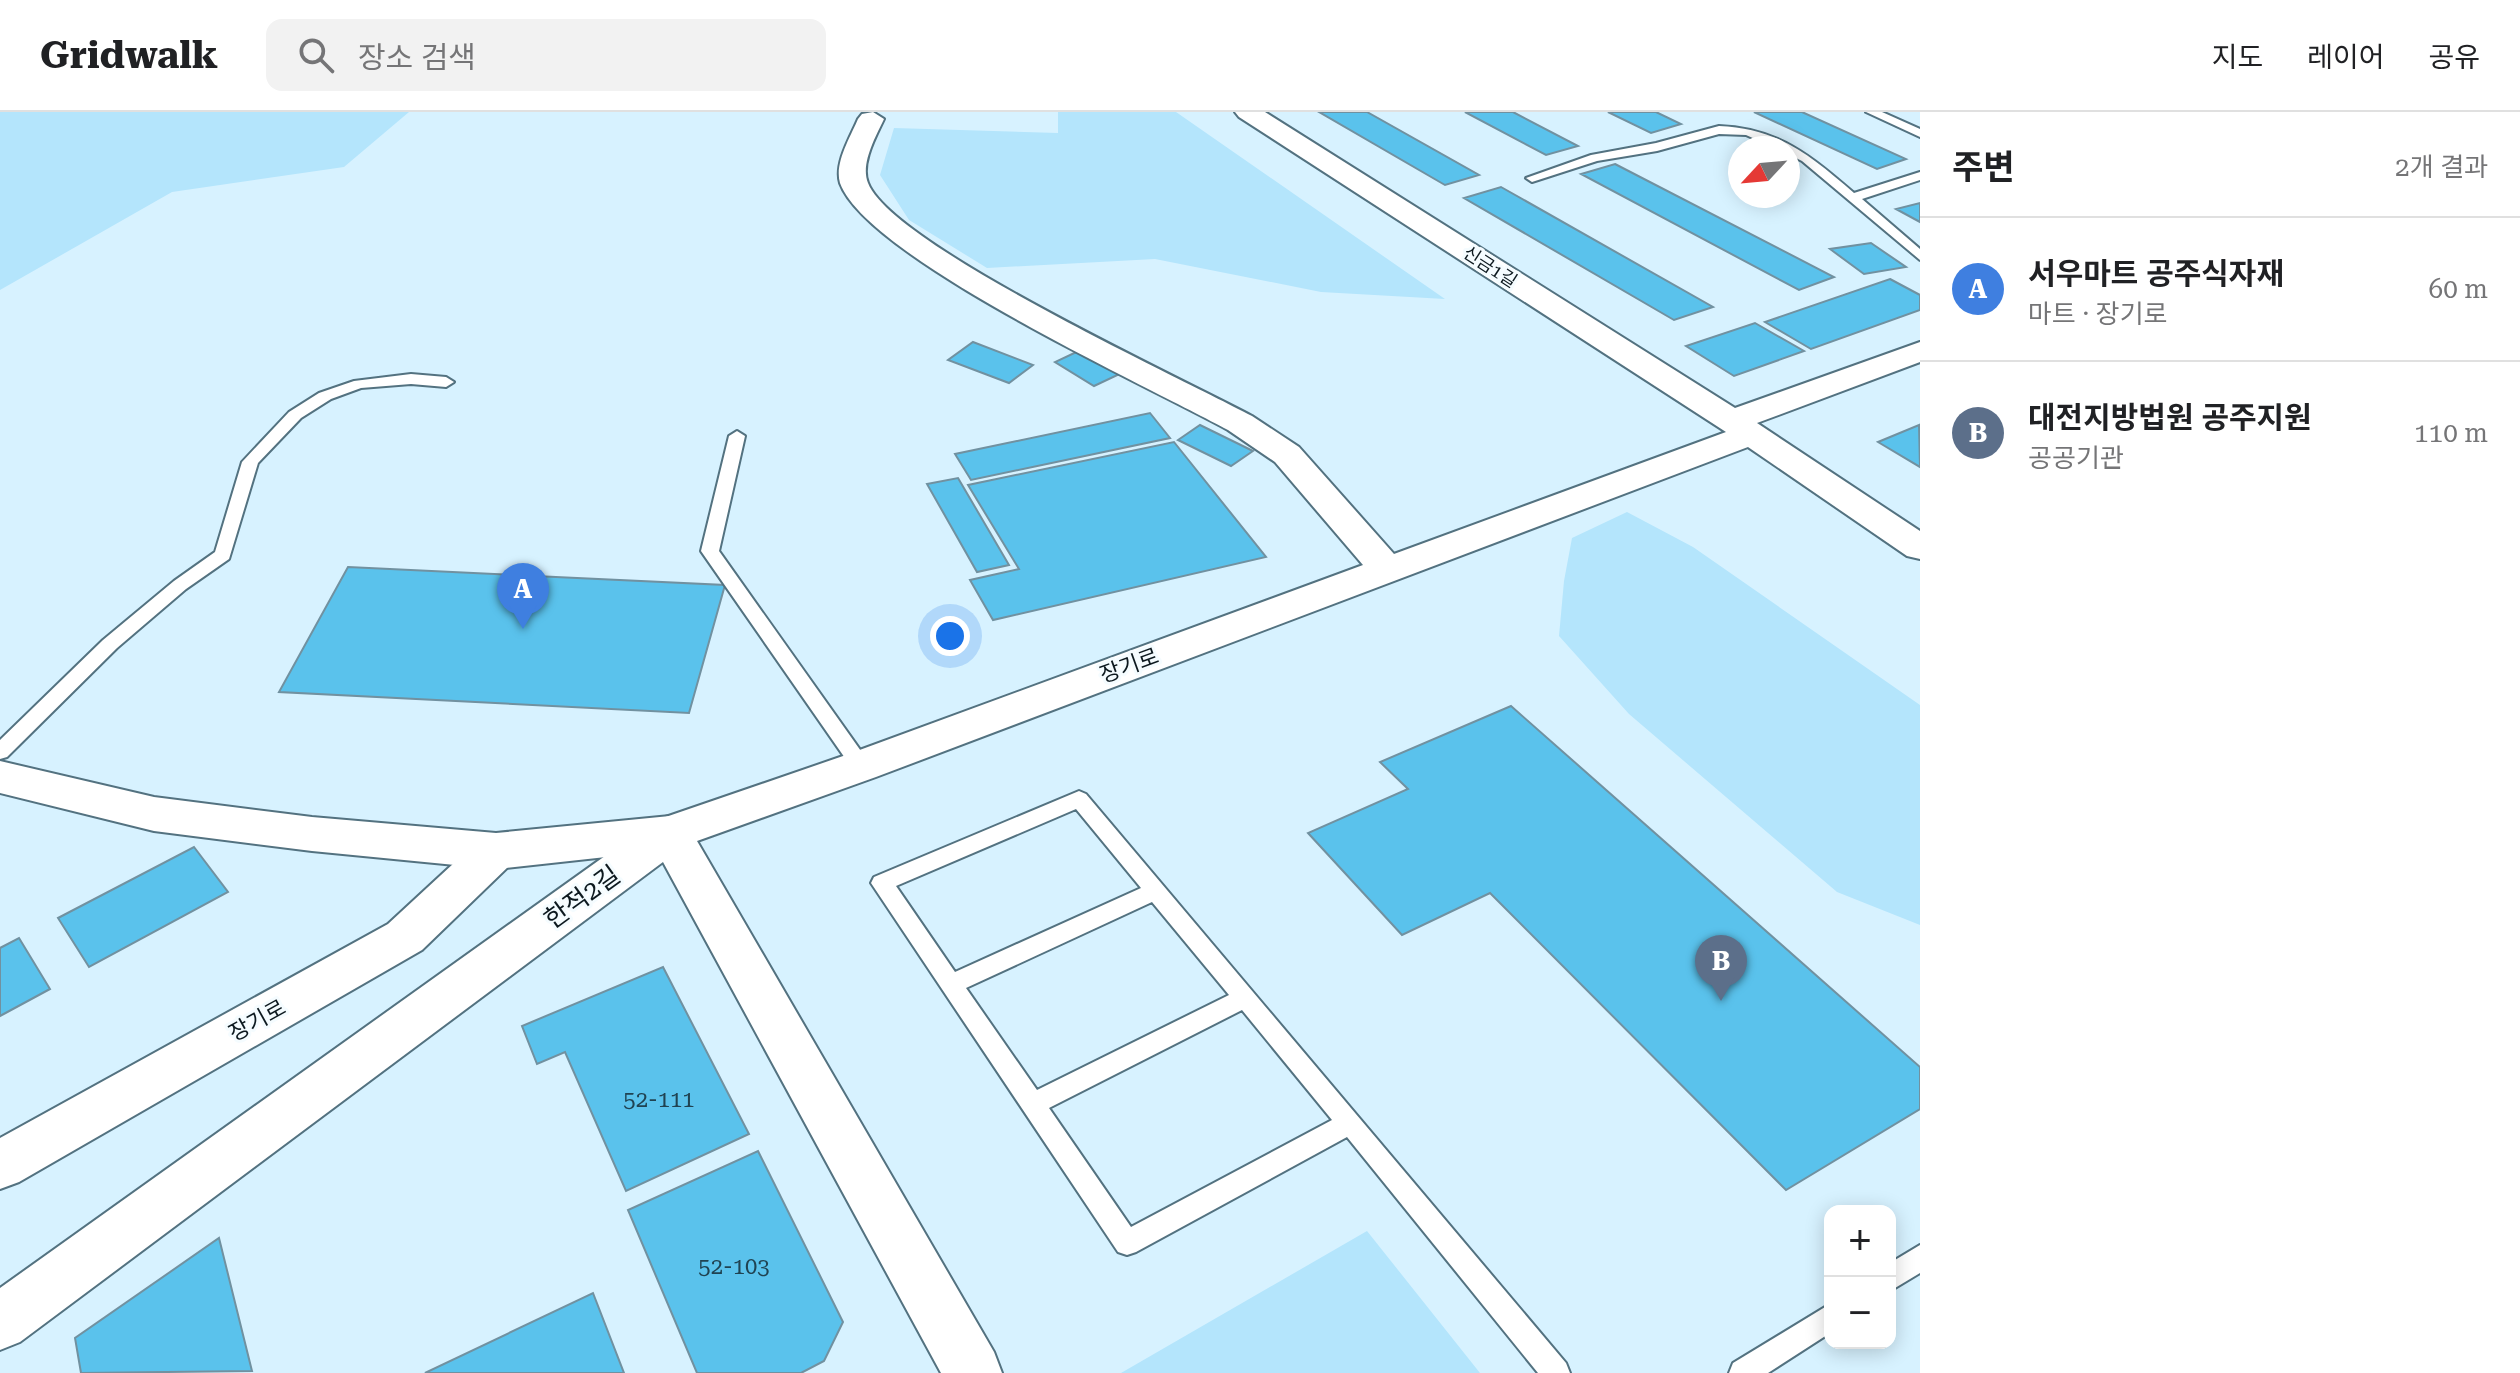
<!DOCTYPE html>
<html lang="ko">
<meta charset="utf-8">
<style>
body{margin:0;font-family:"Roboto Serif","Noto Sans KR",serif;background:#f2f2f2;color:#202124}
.controls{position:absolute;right:24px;bottom:24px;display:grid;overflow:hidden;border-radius:16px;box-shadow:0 4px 20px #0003}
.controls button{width:72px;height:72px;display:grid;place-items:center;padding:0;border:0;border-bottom:2px solid #e0e0e0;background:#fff;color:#202124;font:40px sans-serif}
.compass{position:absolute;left:1728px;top:24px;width:72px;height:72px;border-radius:50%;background:#fff;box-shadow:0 4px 20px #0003;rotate:244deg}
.you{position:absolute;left:950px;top:524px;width:28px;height:28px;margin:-20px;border:6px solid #fff;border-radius:50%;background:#1a73e8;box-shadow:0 0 0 12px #1a73e833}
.badge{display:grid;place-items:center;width:52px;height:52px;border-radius:50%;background:#7c3aed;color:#fff;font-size:26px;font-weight:700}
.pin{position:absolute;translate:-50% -66px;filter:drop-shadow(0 2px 4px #0008)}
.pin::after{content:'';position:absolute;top:42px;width:28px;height:24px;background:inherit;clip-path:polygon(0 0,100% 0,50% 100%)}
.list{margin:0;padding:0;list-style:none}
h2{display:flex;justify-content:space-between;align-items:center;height:104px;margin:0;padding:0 32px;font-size:34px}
h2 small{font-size:26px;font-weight:400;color:#757577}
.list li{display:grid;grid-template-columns:52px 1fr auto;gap:24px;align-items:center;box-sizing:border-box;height:144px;padding:0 32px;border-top:2px solid #e0e0e0}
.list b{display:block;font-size:30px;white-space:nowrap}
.list p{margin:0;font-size:26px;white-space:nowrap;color:#757577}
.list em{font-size:26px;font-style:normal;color:#757577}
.icon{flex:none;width:44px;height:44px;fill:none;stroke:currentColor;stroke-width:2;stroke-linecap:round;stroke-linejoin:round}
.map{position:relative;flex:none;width:1920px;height:1261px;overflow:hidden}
header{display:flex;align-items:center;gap:48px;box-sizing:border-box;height:112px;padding:0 40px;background:#fff;border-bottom:2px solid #e0e0e0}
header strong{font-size:38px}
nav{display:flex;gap:44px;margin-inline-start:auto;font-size:28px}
.search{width:560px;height:72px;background:#f2f2f2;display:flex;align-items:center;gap:20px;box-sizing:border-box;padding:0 28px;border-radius:16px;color:#757577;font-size:30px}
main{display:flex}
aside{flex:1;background:#fff}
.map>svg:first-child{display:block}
.green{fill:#b4e5fc}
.building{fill:#5ac2ec;stroke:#7191a0;stroke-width:2}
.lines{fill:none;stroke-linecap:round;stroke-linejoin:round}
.service-casing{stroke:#537280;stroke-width:4}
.minor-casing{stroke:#537280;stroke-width:4}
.tertiary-casing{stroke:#537280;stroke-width:4}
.service{fill:#fff;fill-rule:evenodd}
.minor{fill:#fff;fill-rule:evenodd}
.tertiary{fill:#fff;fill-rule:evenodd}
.labels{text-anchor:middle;stroke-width:6;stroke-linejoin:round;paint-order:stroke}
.far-street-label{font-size:18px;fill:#0d191f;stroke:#f5fcff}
.street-label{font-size:22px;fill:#0d191f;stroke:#f5fcff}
.near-number-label{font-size:22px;fill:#204352}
.near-street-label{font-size:26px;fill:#0d191f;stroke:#f5fcff}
</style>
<header>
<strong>Gridwalk</strong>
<div class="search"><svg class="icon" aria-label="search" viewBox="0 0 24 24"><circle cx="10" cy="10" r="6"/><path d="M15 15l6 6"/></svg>장소 검색</div>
<nav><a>지도</a><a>레이어</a><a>공유</a></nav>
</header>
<main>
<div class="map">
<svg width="1920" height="1261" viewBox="0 0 1920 1261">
<rect width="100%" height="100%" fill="#d7f2ff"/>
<path class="green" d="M0 0H409L344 55 172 80 0 178Z
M1058 0H1176L1445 187 1321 180 1155 147 987 156 909 108 880 63 894 16 1058 21Z
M1627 400 1693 435 1920 593V813L1837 780 1629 602 1559 524 1564 469 1572 426Z
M1367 1119 1480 1261H1121Z"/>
<path class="building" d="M1319 0H1367L1479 63 1445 73Z
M1465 0H1513L1578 34 1546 43Z
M1608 0H1656L1681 12 1651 21Z
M1754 0H1802L1906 47 1877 57Z
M1615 52 1834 165 1799 178 1581 62Z
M1501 75 1713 195 1674 208 1464 86Z
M1920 91V110L1896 97Z
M1871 131 1906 155 1864 162 1830 137Z
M1890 167 1920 183V198L1811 237 1765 210Z
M1755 211 1804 239 1734 264 1686 234Z
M973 230 1033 253 1009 271 948 248Z
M1085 236 1124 260 1094 274 1055 250Z
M1150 301 1170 326 971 368 955 342Z
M1200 313 1253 339 1231 354 1178 328Z
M1919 313 1920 355 1878 330Z
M1174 330 1266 445 993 508 970 468 1019 457 968 373Z
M958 366 1009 453 977 460 927 372Z
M348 455 725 473 689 601 279 580Z
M1511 594 1920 955V997L1786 1078 1490 781 1402 823 1308 721 1408 677 1380 650Z
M194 735 228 780 89 855 58 806Z
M19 826 50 877 0 904V836Z
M663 855 749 1022 626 1079 565 940 537 952 522 914Z
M758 1039 843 1210 824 1249 801 1261H697L628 1098Z
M219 1126 252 1259 81 1261 75 1226Z
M593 1181 624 1261H425Z"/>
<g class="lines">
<defs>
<path id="service" d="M1866 0H1882L1920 17V25Z
M1719 14C1778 16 1811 44 1854 81L1920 60V68L1862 87 1920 137V148L1802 49 1788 42V36H1775L1746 23 1719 22 1657 39 1597 49 1532 70 1526 66 1591 43 1656 31Z
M411 262 446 265 454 270 446 275 411 272 361 276 331 287 301 306 258 351 229 447 186 477 117 536 7 645 0 647V628L103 528 174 469 215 440 242 350 289 300 319 281 354 269Z
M737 319 745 324 719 439 868 649 871 654 868 659H854L701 439 729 324Z
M1079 679 1086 682 1566 1251 1570 1261H1538L1347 1025 1136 1140 1127 1143 1118 1140 871 771 874 765ZM1076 697 1141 776 955 860 896 774ZM1152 790 1229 883 1037 978 966 876ZM1242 898 1332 1008 1131 1115 1049 996Z
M1920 1133V1161L1890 1179V1151Z
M1830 1192V1221L1768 1261H1729L1733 1251Z"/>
<path id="minor" d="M873 0 884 7C876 24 860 52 868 71 892 133 1181 266 1252 304L1299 335 1394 442 1726 320 1239 5 1235 0H1265L1735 296 1920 230V250L1757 311 1920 419V447L1907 444 1748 335 876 665 697 729 994 1240 1002 1261H941L663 750 20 1230 0 1238V1176L654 709 846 643 1363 453 1275 350 1228 318C1150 275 867 146 840 71 834 51 851 24 858 7L862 2Z
M496 722 512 727 518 739 512 751 422 838 19 1070 0 1077V1026L388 812 480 727Z"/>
<path id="tertiary" d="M0 649 154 685 312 705 496 721 670 704 686 709 693 721 686 733 670 738 496 757 312 739 154 719 0 681Z"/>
</defs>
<use href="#service" class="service-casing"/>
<use href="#minor" class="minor-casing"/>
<use href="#tertiary" class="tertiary-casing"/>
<use href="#service" class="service"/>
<use href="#minor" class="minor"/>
<use href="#tertiary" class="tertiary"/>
</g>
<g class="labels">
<g class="far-street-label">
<text transform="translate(1490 155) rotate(33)" y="6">신금1길</text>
</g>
<g class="street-label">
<text transform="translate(1129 553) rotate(-20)" y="8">장기로</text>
<text transform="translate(257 908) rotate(-29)" y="8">장기로</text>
</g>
<g class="near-number-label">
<text x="659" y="995">52-111</text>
<text x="734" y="1162">52-103</text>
</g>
<g class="near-street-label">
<text transform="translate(582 785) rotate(-36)" y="9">한적2길</text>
</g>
</g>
</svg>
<div class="controls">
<button>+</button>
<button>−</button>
</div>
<svg class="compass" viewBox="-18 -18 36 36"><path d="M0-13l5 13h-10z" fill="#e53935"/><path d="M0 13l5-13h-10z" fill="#757577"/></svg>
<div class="you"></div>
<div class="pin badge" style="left:523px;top:517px;background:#3f7fe0">A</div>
<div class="pin badge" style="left:1721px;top:889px;background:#5c6f8a">B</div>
</div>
<aside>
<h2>주변<small>2개 결과</small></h2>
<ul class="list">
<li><span class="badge" style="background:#3f7fe0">A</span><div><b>서우마트 공주식자재</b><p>마트 · 장기로</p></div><em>60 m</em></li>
<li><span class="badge" style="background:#5c6f8a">B</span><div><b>대전지방법원 공주지원</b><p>공공기관</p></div><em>110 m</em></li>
</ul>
</aside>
</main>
